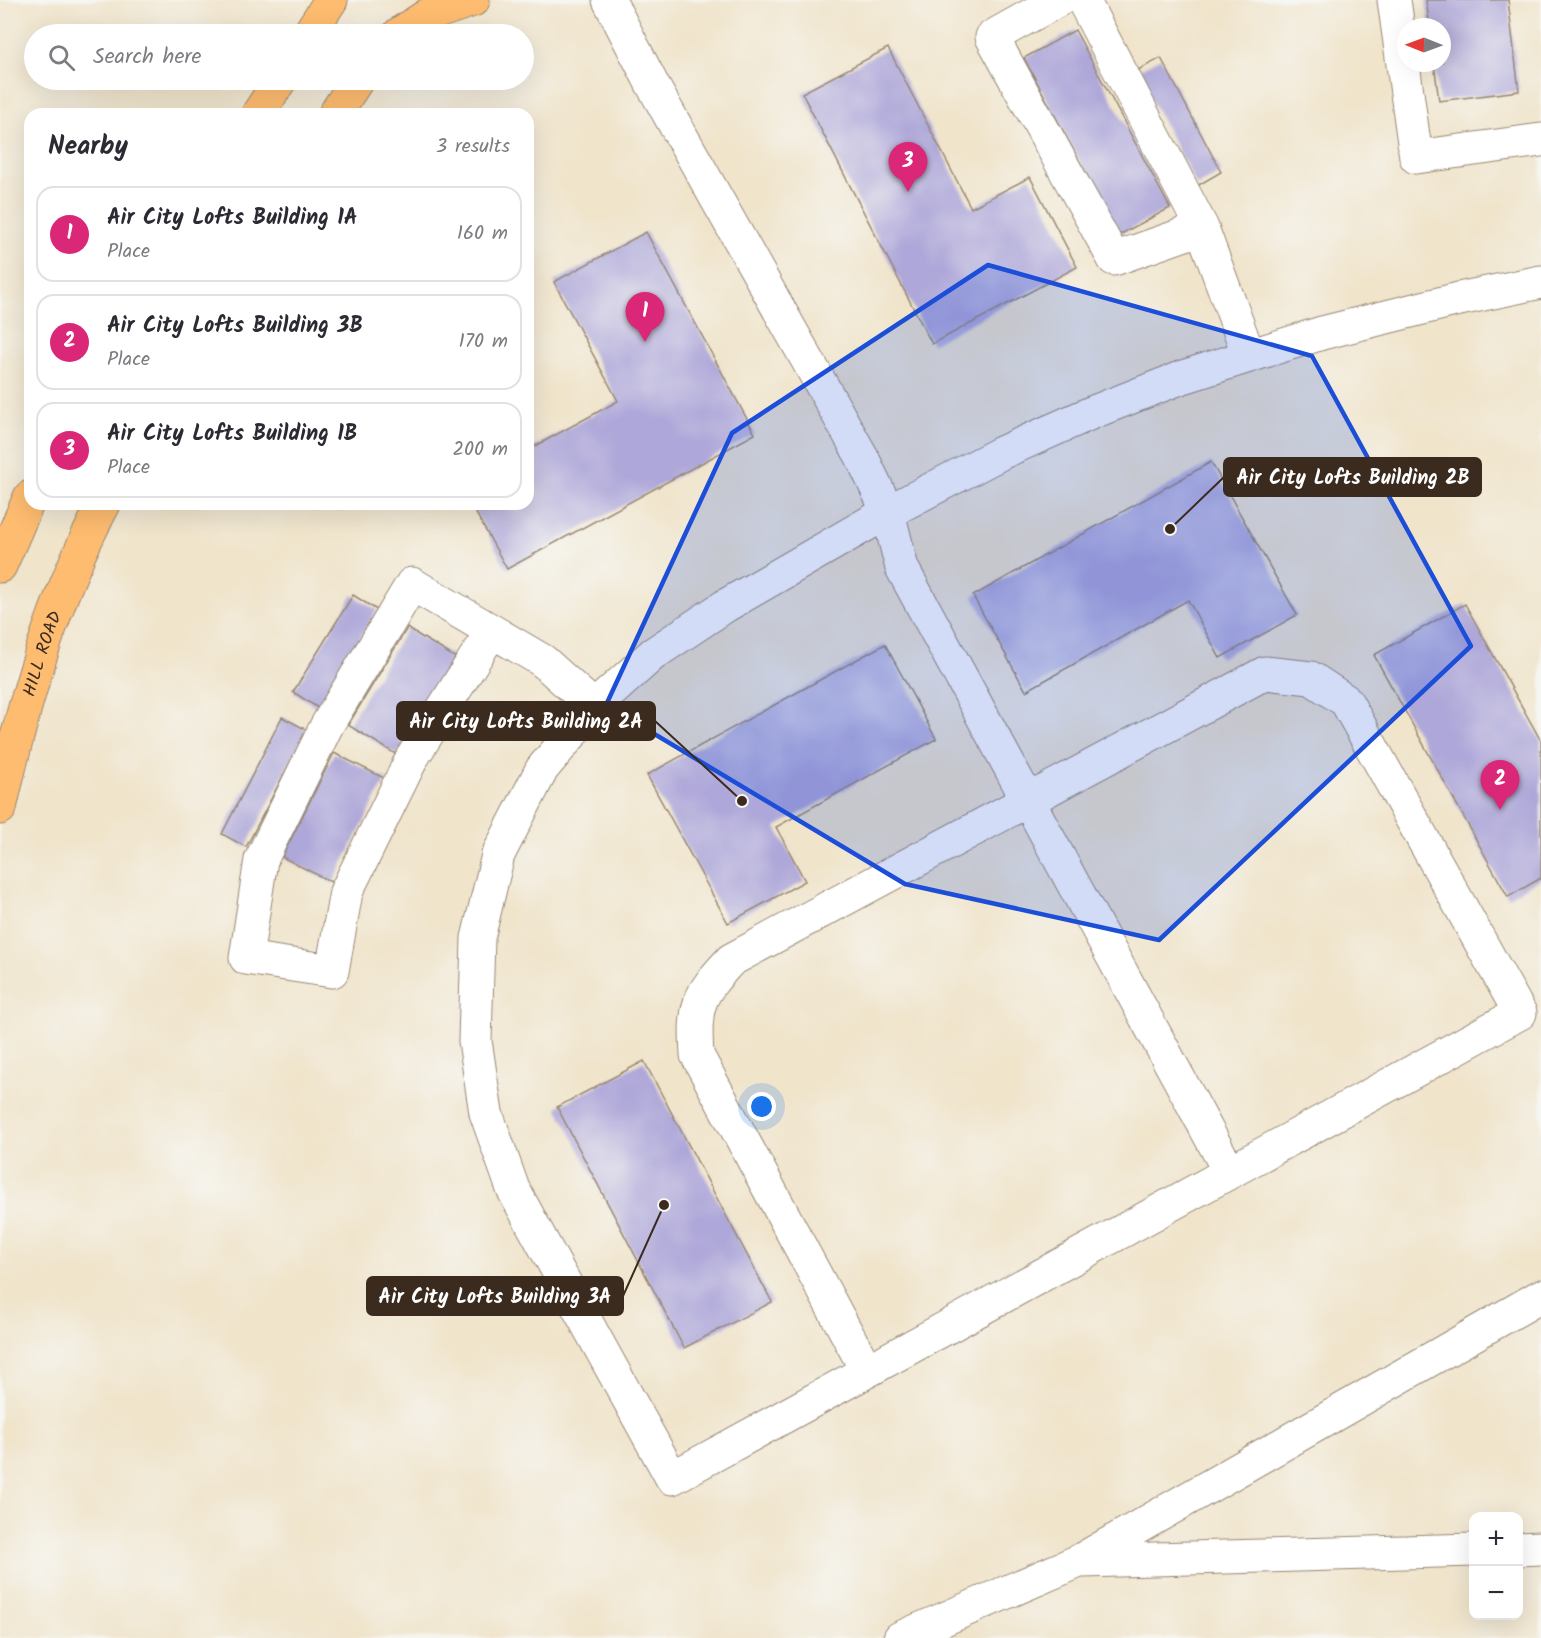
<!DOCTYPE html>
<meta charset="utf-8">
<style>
body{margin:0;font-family:Kalam,sans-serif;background:#f2f2f3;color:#2b2b33}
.controls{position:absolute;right:18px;bottom:18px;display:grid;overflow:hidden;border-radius:12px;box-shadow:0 6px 24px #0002}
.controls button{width:54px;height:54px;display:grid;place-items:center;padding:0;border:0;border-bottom:2px solid #e1e1e2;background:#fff;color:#2b2b33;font:30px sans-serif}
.compass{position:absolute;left:1397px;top:18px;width:54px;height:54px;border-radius:50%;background:#fff;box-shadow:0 6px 24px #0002;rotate:271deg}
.you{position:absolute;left:762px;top:1107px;width:21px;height:21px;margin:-15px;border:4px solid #fff;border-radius:50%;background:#1a73e8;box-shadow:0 0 0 9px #1a73e833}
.badge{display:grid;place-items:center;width:39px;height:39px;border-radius:50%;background:#db2777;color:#fff;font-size:20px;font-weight:700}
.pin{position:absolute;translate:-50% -50px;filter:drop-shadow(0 2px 3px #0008)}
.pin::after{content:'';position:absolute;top:32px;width:21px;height:18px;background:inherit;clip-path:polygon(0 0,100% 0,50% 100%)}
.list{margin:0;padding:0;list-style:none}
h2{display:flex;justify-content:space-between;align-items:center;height:78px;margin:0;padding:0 24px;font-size:26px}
h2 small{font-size:20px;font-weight:400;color:#7c7c81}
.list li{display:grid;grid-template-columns:39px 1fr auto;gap:18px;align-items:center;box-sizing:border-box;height:96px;margin:0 12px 12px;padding:0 12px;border:2px solid #e1e1e2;border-radius:18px}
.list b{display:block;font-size:22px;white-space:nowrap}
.list p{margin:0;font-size:20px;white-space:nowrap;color:#7c7c81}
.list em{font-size:20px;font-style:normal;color:#7c7c81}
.icon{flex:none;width:33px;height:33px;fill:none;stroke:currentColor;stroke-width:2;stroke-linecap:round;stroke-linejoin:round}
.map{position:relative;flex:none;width:1541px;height:1638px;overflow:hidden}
.search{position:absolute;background:#fff;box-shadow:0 6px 24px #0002;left:24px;top:24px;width:510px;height:66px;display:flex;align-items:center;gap:15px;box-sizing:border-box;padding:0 21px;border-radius:33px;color:#7c7c81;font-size:22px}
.panel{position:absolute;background:#fff;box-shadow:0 6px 24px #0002;left:24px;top:108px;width:510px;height:402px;border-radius:18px}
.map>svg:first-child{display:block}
.building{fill:#aea7d9}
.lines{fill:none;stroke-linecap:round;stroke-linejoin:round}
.minor-casing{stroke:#968774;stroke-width:35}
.major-casing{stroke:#968774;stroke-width:35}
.minor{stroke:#fff;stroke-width:33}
.major{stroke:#febc70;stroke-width:33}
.marked{fill:#1d4ed8;fill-opacity:0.2;stroke:#1d4ed8;stroke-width:4.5;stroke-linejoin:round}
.labels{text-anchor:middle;stroke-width:4.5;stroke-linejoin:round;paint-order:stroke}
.street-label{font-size:18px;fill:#3b2a1e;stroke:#f6f6f2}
.leader{fill:none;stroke:#3b2a1e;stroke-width:2}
.callout-dot{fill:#3b2a1e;stroke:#f6f6f2;stroke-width:2}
.callout{fill:#3b2a1e;stroke:#3b2a1e;stroke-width:2}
.callout-label{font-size:20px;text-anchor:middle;font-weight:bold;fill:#fff}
</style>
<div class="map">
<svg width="1541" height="1638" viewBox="0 0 1541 1638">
<rect width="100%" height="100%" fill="#f6f6f2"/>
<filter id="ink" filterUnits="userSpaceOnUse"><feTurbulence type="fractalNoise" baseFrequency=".0167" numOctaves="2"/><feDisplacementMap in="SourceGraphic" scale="12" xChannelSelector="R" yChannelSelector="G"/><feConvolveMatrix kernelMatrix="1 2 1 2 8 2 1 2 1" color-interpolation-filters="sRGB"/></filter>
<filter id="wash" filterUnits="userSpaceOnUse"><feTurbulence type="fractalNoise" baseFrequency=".008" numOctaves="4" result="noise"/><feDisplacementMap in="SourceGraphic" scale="24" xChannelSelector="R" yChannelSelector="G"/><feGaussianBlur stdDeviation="1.35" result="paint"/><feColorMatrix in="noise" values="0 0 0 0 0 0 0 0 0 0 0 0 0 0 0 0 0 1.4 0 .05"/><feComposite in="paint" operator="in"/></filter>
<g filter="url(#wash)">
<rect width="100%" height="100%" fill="#f0e4cb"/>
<g id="blocks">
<path class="building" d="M1426 0H1508L1519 91 1439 101 1434 63H1442V27H1430Z
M1075 30 1170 208 1119 235 1024 58Z
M888 48 971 208 1030 177 1077 267 932 344 802 93Z
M1161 58 1221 172 1197 186 1136 71Z
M646 232 755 434 507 569 471 504H528V450L618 401 554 282Z
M1211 462 1297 615 1220 658 1188 600 1026 691 973 596Z
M353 595 377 610 318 708 293 692Z
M1465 604 1541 741V878L1508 897 1374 655Z
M407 628 456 658 397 755 348 725Z
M885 644 936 739 776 827 805 881 728 923 647 775Z
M282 717 307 730 246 847 222 834Z
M334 753 386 779 333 883 282 857Z
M644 1061 772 1302 684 1348 557 1107Z"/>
</g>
</g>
<g filter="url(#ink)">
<use href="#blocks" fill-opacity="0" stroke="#968774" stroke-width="1.5"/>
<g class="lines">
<defs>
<path id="minor" d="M609 0 652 84 861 455 888 512 902 568 1229 1171
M1058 0 992 37 1114 259 1202 228
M1083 0 1202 228 1249 356
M1394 0 1416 157 1541 140
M492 631 412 758 346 892 332 971 246 958 261 860 327 725 412 584 543 661 594 707
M866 1369 697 1055C694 1006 697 996 731 960L1265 673 1311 678 1346 701 1520 1013 672 1478 513 1189 486 1113 475 1041 478 938 498 855 542 769 594 707 653 654 725 606 888 512 1001 453 1091 413 1180 378 1249 356 1322 333 1459 299 1541 282
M1518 1549 1541 1548
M1083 1561 1474 1550
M900 1638 1079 1561 1541 1296"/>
<g id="major">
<path d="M309 34 331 0"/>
<path d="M399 34 428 15 473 0"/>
<path d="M258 114 280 80"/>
<path d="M335 114 357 80"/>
<path d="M0 566 30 497"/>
<path id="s1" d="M0 808C23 705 53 598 104 504"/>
</g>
</defs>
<use href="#minor" class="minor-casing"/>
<use href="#major" class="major-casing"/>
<use href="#minor" class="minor"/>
<use href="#major" class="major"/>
</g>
</g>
<path class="marked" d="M988 265 1312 356 1471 646 1159 940 905 884 606 705 732 433Z"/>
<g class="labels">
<g class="street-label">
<text dy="6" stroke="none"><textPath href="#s1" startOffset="160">HILL ROAD</textPath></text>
</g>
</g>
<path class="leader" d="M1170 529L1224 477M742 801L655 721M664 1205L623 1296"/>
<g class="callout-dot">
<circle cx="1170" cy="529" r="6"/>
<circle cx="742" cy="801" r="6"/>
<circle cx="664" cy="1205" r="6"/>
</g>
<g class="callout">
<rect x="1224" y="458" width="257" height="38" rx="6"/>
<rect x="397" y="702" width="258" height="38" rx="6"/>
<rect x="367" y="1277" width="256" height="38" rx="6"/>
</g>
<g class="callout-label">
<text x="1353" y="484">Air City Lofts Building 2B</text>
<text x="526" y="728">Air City Lofts Building 2A</text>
<text x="495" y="1303">Air City Lofts Building 3A</text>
</g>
</svg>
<div class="controls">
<button>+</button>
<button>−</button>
</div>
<svg class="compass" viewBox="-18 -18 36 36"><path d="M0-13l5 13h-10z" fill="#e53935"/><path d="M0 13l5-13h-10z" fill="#7c7c81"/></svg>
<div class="you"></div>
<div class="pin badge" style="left:645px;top:342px">1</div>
<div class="pin badge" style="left:1500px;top:810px">2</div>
<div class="pin badge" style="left:908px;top:192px">3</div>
<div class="search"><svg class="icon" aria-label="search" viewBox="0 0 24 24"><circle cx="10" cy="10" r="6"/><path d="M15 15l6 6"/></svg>Search here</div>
<section class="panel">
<h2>Nearby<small>3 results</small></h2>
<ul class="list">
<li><span class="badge">1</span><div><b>Air City Lofts Building 1A</b><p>Place</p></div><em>160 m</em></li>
<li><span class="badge">2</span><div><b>Air City Lofts Building 3B</b><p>Place</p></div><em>170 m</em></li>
<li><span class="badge">3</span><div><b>Air City Lofts Building 1B</b><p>Place</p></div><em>200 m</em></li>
</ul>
</section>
</div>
